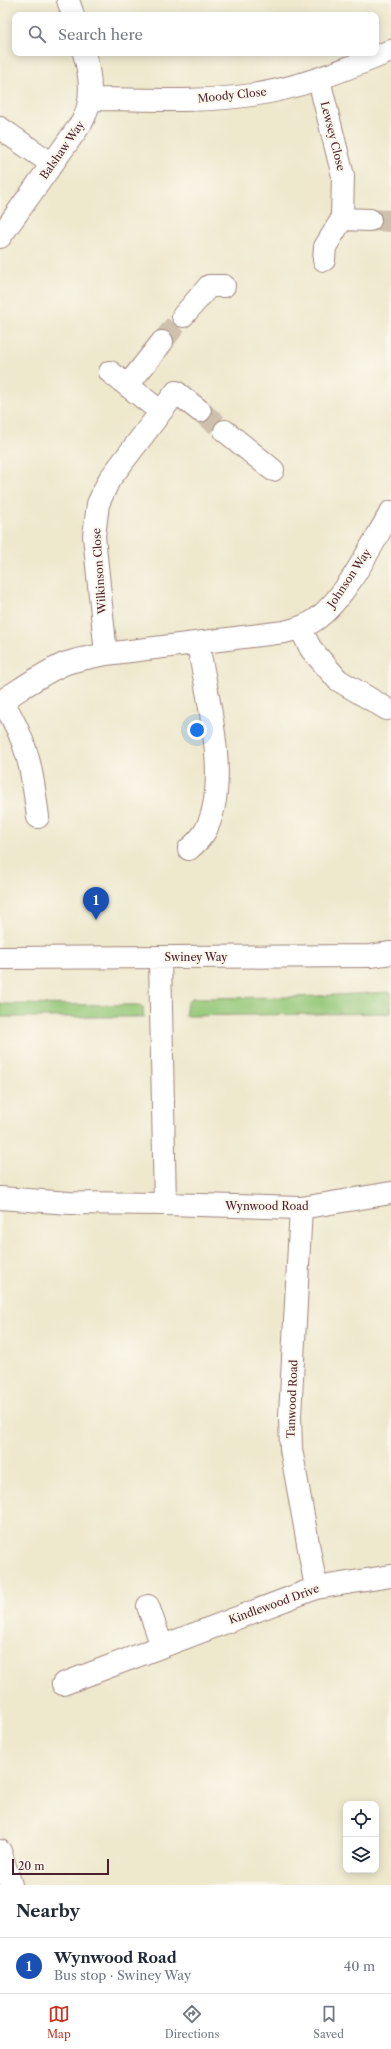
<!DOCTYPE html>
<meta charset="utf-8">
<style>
body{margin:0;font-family:"Libre Caslon Text",serif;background:#f2f2f3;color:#1f2937}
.controls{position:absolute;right:12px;bottom:12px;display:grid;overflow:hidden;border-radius:8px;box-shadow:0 2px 10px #0003}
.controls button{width:36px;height:36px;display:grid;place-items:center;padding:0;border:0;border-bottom:1px solid #e0e1e3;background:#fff;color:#1f2937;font:20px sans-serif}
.scale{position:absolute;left:12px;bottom:10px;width:97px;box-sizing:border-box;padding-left:4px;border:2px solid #4a1f2b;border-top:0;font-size:11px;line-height:14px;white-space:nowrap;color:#4a1f2b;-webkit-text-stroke:3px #fbf7ec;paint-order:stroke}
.you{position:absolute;left:197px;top:730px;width:14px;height:14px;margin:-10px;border:3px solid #fff;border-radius:50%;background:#1a73e8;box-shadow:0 0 0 6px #1a73e833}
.badge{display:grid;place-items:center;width:26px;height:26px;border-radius:50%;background:#c8321e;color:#fff;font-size:13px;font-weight:700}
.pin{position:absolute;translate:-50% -33px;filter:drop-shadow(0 1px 2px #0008)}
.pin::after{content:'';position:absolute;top:21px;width:14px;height:12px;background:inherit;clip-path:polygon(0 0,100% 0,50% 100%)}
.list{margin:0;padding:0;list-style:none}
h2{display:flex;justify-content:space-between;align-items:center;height:52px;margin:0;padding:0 16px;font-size:17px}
h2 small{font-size:13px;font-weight:400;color:#747a83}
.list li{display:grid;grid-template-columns:26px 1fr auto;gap:12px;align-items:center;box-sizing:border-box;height:56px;padding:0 16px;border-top:1px solid #e0e1e3}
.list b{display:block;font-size:15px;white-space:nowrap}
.list p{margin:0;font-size:13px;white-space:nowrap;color:#747a83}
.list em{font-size:13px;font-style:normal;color:#747a83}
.icon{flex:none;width:22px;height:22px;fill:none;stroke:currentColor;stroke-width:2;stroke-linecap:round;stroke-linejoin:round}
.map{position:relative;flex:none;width:391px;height:1885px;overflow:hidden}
.search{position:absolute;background:#fff;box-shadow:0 2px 10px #0003;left:12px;right:12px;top:12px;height:44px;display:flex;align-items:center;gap:10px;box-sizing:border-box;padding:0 14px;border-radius:8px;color:#747a83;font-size:15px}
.sheet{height:108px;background:#fff}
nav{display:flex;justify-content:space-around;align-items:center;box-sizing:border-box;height:56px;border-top:1px solid #e0e1e3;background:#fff;font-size:11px;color:#747a83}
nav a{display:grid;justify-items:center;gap:2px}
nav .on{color:#c8321e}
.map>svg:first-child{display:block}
.green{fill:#94c778;stroke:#6f7352}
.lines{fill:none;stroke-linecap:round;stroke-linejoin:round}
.minor-tunnel{stroke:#cdc0ad;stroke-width:22;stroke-dasharray:22 11;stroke-linecap:butt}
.minor-casing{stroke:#9c847c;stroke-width:24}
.minor{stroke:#fff;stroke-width:22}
.labels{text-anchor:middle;stroke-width:4;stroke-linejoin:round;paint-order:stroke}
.street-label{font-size:11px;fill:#4a1f2b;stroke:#fbf7ec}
</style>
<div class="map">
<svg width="391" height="1885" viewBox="0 0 391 1885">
<rect width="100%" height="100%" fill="#fbf7ec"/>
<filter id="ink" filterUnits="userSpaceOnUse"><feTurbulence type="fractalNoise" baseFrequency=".025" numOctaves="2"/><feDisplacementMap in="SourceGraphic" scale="8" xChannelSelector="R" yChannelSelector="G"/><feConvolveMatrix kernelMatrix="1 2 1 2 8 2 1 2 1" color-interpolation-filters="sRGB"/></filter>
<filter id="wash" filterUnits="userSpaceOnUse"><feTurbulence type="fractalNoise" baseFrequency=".012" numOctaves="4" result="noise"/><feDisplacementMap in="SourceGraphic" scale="16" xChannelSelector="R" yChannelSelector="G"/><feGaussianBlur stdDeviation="0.9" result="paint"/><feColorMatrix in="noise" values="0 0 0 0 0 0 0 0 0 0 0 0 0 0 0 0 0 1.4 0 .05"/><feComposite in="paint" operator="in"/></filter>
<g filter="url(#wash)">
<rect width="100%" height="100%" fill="#eee8cd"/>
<path class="green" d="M391 992V1013L185 1016 187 1003 192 998 298 997Z
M0 1004 140 1005 143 1008 144 1017H0Z"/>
</g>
<g filter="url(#ink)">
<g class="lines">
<path class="minor-tunnel" d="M370 220 391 221
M162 342 183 316
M200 411 225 431"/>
<defs>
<path id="minor" d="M68 0 73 15
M319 80 343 176 342 219 325 247 324 260
M91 99C145 99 199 103 252 95 301 88 346 69 391 51
M0 128 52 164
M342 219 370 220
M0 237 82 122C94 100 91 76 84 53
M183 316 209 286H224
M110 372 160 411
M128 385 162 342
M225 431 273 470
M300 628 311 649 338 680 387 709
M106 654 94 536 98 504 109 480 176 392 200 411
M2 701C28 742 32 770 38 817
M0 702C21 689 41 674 64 664 77 659 92 657 106 654L284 632C296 629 308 626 318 618 347 596 372 544 391 512
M189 849C195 844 200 839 204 833 232 786 207 696 198 644
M0 958 370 956 391 953
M160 958 165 1204 301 1208 391 1193
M0 1198 70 1203 165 1204
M301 1208 290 1416 291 1449 316 1588
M148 1606 162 1646
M63 1684 316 1588 391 1576
M0 1851 11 1885"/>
</defs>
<use href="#minor" class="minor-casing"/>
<use href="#minor" class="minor"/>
</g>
</g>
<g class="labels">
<g class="street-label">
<text transform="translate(232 95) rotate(-6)" y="4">Moody Close</text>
<text transform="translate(333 136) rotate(76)" y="4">Lewsey Close</text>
<text transform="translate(62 150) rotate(-55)" y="4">Balshaw Way</text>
<text transform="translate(99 571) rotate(-94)" y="4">Wilkinson Close</text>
<text transform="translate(349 578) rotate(-56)" y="4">Johnson Way</text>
<text x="196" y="961">Swiney Way</text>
<text x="267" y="1210">Wynwood Road</text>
<text transform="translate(292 1399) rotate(-88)" y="4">Tanwood Road</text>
<text transform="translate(274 1604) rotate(-20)" y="4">Kindlewood Drive</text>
</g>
</g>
</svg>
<div class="controls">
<button><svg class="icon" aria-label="locate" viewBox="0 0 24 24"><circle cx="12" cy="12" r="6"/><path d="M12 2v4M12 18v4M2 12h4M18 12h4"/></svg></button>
<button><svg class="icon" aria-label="layers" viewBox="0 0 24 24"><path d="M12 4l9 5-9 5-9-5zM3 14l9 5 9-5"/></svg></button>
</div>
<div class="scale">20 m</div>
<div class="you"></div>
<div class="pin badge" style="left:96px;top:920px;background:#1a4fb4">1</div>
<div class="search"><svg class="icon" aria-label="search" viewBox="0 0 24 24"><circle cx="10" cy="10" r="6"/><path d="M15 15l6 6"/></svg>Search here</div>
</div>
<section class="sheet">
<h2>Nearby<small></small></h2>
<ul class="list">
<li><span class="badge" style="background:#1a4fb4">1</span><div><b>Wynwood Road</b><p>Bus stop · Swiney Way</p></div><em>40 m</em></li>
</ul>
</section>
<nav>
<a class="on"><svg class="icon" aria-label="map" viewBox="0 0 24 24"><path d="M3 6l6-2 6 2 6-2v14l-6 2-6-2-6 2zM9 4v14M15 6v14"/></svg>Map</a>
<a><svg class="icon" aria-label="directions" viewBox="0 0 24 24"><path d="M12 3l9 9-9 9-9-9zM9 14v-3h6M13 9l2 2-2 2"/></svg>Directions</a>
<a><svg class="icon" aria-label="saved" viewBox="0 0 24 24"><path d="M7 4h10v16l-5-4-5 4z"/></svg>Saved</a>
</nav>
